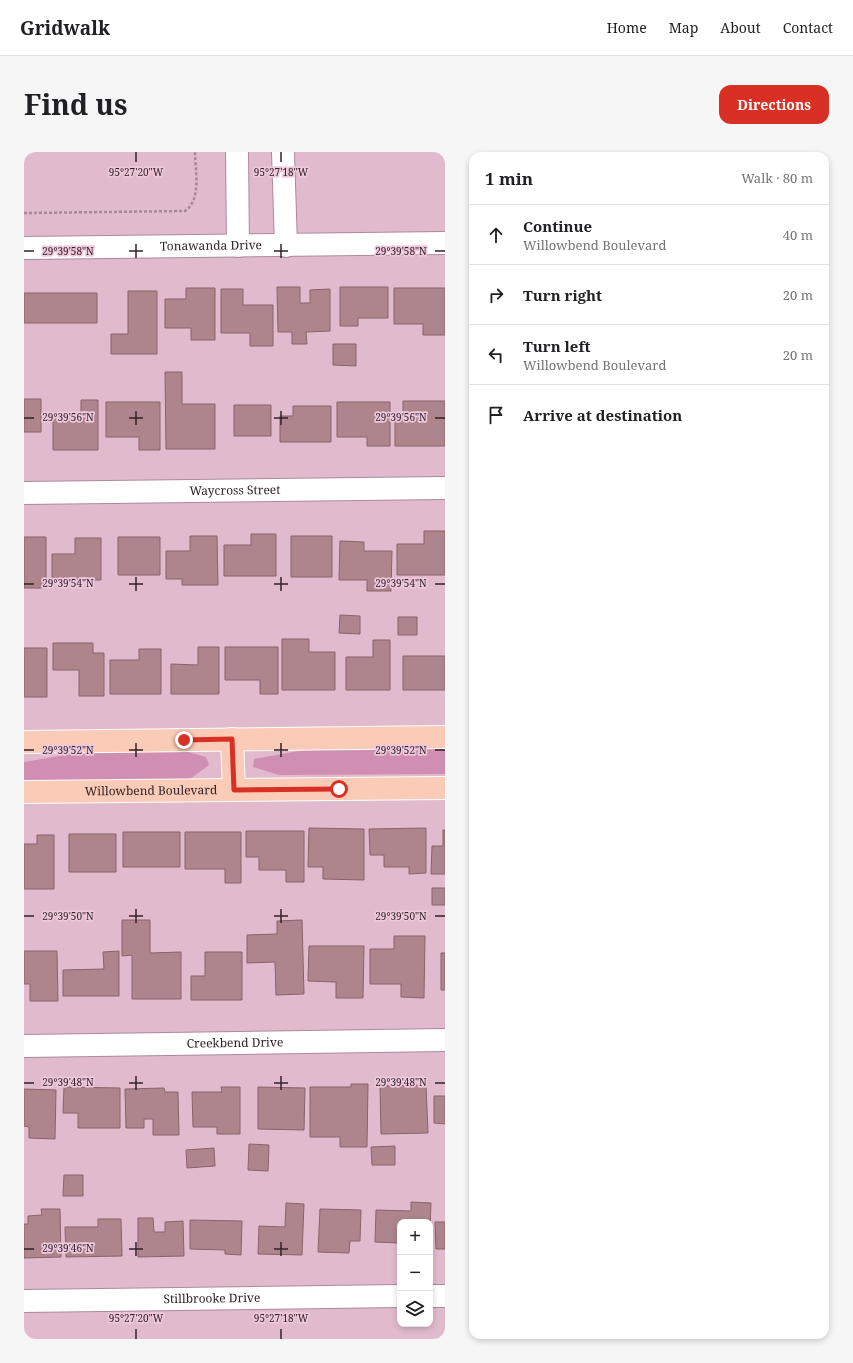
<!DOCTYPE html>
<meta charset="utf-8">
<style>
body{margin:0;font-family:"Noto Serif",serif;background:#f6f6f6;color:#202124}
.controls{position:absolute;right:12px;bottom:12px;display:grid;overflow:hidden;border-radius:8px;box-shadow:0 2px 6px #0003}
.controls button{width:36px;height:36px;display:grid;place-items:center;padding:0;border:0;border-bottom:1px solid #e0e0e0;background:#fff;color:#202124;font:20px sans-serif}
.stop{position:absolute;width:12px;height:12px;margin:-9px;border:3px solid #d93025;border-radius:50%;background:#fff}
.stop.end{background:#d93025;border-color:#fff;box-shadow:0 1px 4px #0008}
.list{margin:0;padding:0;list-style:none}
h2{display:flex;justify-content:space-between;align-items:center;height:52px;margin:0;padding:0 16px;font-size:17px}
h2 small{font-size:13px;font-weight:400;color:#757577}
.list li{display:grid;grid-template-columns:26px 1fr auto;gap:12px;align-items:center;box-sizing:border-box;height:60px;padding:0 16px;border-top:1px solid #e0e0e0}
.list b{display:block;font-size:15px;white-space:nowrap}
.list p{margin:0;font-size:13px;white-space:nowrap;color:#757577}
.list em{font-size:13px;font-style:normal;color:#757577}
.icon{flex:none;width:22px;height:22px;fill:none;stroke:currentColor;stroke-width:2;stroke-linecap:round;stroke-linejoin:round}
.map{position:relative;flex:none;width:421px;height:1187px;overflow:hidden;border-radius:12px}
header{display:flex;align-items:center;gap:24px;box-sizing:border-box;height:56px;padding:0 20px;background:#fff;border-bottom:1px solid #e0e0e0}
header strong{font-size:19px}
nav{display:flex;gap:22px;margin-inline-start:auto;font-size:14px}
.intro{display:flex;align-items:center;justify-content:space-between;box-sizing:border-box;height:96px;padding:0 24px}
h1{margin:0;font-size:28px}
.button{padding:10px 18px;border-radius:12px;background:#d93025;color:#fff;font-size:14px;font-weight:700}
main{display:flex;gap:24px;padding:0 24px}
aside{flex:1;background:#fff;border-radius:12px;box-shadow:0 2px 6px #0003}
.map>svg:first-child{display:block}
.green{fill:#d08eb3}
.building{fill:#ae858d;stroke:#89626a}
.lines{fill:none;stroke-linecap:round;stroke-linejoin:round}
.minor-casing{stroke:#ad899c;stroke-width:24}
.major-casing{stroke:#fff;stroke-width:24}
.path{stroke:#a78898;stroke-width:2.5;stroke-dasharray:3 2;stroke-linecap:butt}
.minor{stroke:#fff;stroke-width:22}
.major{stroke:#facbb6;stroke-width:22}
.route{stroke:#d93025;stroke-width:5}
.ticks{fill:none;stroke:#31222a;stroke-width:1.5}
.labels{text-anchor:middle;stroke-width:3.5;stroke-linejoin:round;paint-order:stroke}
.street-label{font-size:12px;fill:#31222a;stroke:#eec7db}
.ticks-label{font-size:10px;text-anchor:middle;fill:#31222a;stroke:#eec7db;stroke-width:3.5;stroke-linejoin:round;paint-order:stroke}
</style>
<header>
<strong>Gridwalk</strong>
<nav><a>Home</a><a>Map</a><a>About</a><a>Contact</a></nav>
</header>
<div class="intro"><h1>Find us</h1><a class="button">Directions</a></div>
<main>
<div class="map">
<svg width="421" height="1187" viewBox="0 0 421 1187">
<rect width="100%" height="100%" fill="#e1bace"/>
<path class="green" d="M421 595V622L255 623 229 615 230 607 286 597Z
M154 597 182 605 185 613 166 627 0 630V610L64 599Z"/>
<path class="building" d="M253 135H276V151H286V138L306 137V179L282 180 283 192H268V180H254Z
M316 135H364V166H334V174H316Z
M162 136H191V188H167V176H141V147H162Z
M370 136H421V183H399V172H370Z
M197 137H219V153H249V194H226V181H197Z
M104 139H133V202H87V182H104Z
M0 141H73V171H0Z
M309 192H332V214L309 213Z
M141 220H158V252H191V297H142Z
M0 247H17V280H0Z
M57 248H74V298H29V262H57Z
M379 249H421V294H371V266H379Z
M82 250H136V298H115V285H82Z
M313 250H366V294H343V285H313Z
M210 253H247V284H210Z
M269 254H307V290H256V264H269Z
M400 379H421V423H373V392H400Z
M227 382H252V424H200V393H227Z
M166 384H193L194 433H158V427H142V399H166Z
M267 384H308V425H267Z
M0 385H22V436H0Z
M94 385H136V423H94Z
M51 386H77V428H28V402H51Z
M316 389 340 390V399H368L367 439H343V428H315Z
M316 463 336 464V482L315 481Z
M374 465H393V483H374Z
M258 487H285V500H311V538H258Z
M349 488H366V538H322V505H349Z
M29 491H69V501H80V544H55V518H29Z
M174 495H195V542H147V512L174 513Z
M201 495H254V542H236V528H201Z
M0 496H23V545H0Z
M115 497H137V542H86V508H115Z
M379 504H421V538H379Z
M285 676 340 677V728L299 727V715H284Z
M402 676V721L385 722V715H360V703H346L345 677Z
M419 678H421V722H407L408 694H419Z
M222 679H280V730H262V718H235V705H222Z
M99 680H156V715H99Z
M161 680H217V731H201V717H161Z
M45 682H92V720H45Z
M13 683H30V737H0V692H13Z
M408 736H421V753H408Z
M98 768H126V801L157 800V847H108V803L98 804Z
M278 768 280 842 252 843 251 810 223 811V783L253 782V769Z
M370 784H401L400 846 377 845V832H346V797H370Z
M285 794H340L339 846H312V830L284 829Z
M0 799H33L34 849H6V832H0Z
M95 799V844H39V818L80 817 79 800Z
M181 800H218V848H167V824H181Z
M417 801H421V838H417Z
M327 932H344L343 995H316V985H286V935H327Z
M402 933 404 981 357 982 356 934Z
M40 935 96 936V976H54V961H39Z
M197 935H216V982H193V975H169L168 940H198Z
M234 935 281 936 280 978 234 977Z
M140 936 141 940H154L155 983H129V967H120V976H102L101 937Z
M0 937 32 938 31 987 5 986V975L0 974Z
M410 944H421V972L410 971Z
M225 992 245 993 244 1019 224 1018Z
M371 994V1013H348L347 995Z
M190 996 191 1014 163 1016 162 998Z
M40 1023H59V1044H39Z
M387 1050 407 1051 406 1076V1070H376V1091L351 1090 352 1058 387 1059Z
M262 1051 280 1052 278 1103 234 1102 235 1074 261 1075Z
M17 1057H36L37 1105 0 1106V1072H4V1064L18 1063Z
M296 1057 337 1058 336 1089H326L325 1101 294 1100Z
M114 1066H129L130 1080H141V1070L159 1069 160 1104 114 1105Z
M74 1067H97L98 1104 42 1105 41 1075H74Z
M166 1068 218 1069 217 1103 201 1102V1098L166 1097Z
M411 1070H421V1097H412Z"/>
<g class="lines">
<defs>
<g id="minor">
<path d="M213 0 214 94"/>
<path d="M259 0 262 94"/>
<path id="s1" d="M0 96 421 91"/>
<path id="s2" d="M0 341 421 336"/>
<path id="s3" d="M0 894 421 888"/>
<path d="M406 1144H421"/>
<path id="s4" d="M0 1149 376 1144"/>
</g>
<g id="major">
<path d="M208 587 210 638"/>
<path d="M0 590 421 585"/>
<path id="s5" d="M0 640 421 636"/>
</g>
</defs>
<use href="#minor" class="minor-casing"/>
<use href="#major" class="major-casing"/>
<path class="path" d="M0 61 161 59C178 47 171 19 171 0"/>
<use href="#minor" class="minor"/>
<use href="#major" class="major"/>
</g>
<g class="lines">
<path class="route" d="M160 588 208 587 210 638 315 637"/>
</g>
<path class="ticks" d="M112 0V10M257 0V10M112 92V106M257 92V106M0 99H10M105 99H119M250 99H264M411 99H421M112 259V273M257 259V273M0 266H10M105 266H119M250 266H264M411 266H421M112 425V439M257 425V439M0 432H10M105 432H119M250 432H264M411 432H421M112 591V605M257 591V605M0 598H10M105 598H119M250 598H264M411 598H421M112 757V771M257 757V771M0 764H10M105 764H119M250 764H264M411 764H421M112 924V938M257 924V938M0 931H10M105 931H119M250 931H264M411 931H421M112 1090V1104M257 1090V1104M0 1097H10M105 1097H119M250 1097H264M112 1177V1187M257 1177V1187"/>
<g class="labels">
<g class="street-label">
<text dy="4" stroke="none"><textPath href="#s1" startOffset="187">Tonawanda Drive</textPath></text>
<text dy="4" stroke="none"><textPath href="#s2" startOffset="211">Waycross Street</textPath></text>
<text dy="4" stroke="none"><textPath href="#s5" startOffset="127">Willowbend Boulevard</textPath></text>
<text dy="4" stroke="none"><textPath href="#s3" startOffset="211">Creekbend Drive</textPath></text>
<text dy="4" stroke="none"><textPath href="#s4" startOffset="188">Stillbrooke Drive</textPath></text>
</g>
</g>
<g class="ticks-label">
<text x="112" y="24">95°27'20"W</text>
<text x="257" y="24">95°27'18"W</text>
<text x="44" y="103">29°39'58"N</text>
<text x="377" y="103">29°39'58"N</text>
<text x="44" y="269">29°39'56"N</text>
<text x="377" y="269">29°39'56"N</text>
<text x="44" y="435">29°39'54"N</text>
<text x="377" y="435">29°39'54"N</text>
<text x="44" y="602">29°39'52"N</text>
<text x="377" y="602">29°39'52"N</text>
<text x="44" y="768">29°39'50"N</text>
<text x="377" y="768">29°39'50"N</text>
<text x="44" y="934">29°39'48"N</text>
<text x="377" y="934">29°39'48"N</text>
<text x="44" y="1100">29°39'46"N</text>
<text x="112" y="1170">95°27'20"W</text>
<text x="257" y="1170">95°27'18"W</text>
</g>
</svg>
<div class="controls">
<button>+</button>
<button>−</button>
<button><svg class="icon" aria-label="layers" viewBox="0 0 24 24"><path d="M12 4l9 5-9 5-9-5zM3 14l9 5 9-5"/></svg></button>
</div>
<div class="stop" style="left:315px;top:637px"></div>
<div class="stop end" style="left:160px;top:588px"></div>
</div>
<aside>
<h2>1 min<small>Walk · 80 m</small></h2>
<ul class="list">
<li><svg class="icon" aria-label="ahead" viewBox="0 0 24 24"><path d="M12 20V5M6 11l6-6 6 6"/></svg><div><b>Continue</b><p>Willowbend Boulevard</p></div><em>40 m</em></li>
<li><svg class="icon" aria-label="right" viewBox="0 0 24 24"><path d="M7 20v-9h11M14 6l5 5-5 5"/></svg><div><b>Turn right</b></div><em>20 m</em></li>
<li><svg class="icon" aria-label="left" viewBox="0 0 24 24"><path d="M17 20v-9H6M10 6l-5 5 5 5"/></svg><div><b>Turn left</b><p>Willowbend Boulevard</p></div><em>20 m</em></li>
<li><svg class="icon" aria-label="arrive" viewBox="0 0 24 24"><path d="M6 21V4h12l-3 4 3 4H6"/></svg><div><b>Arrive at destination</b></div></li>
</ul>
</aside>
</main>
